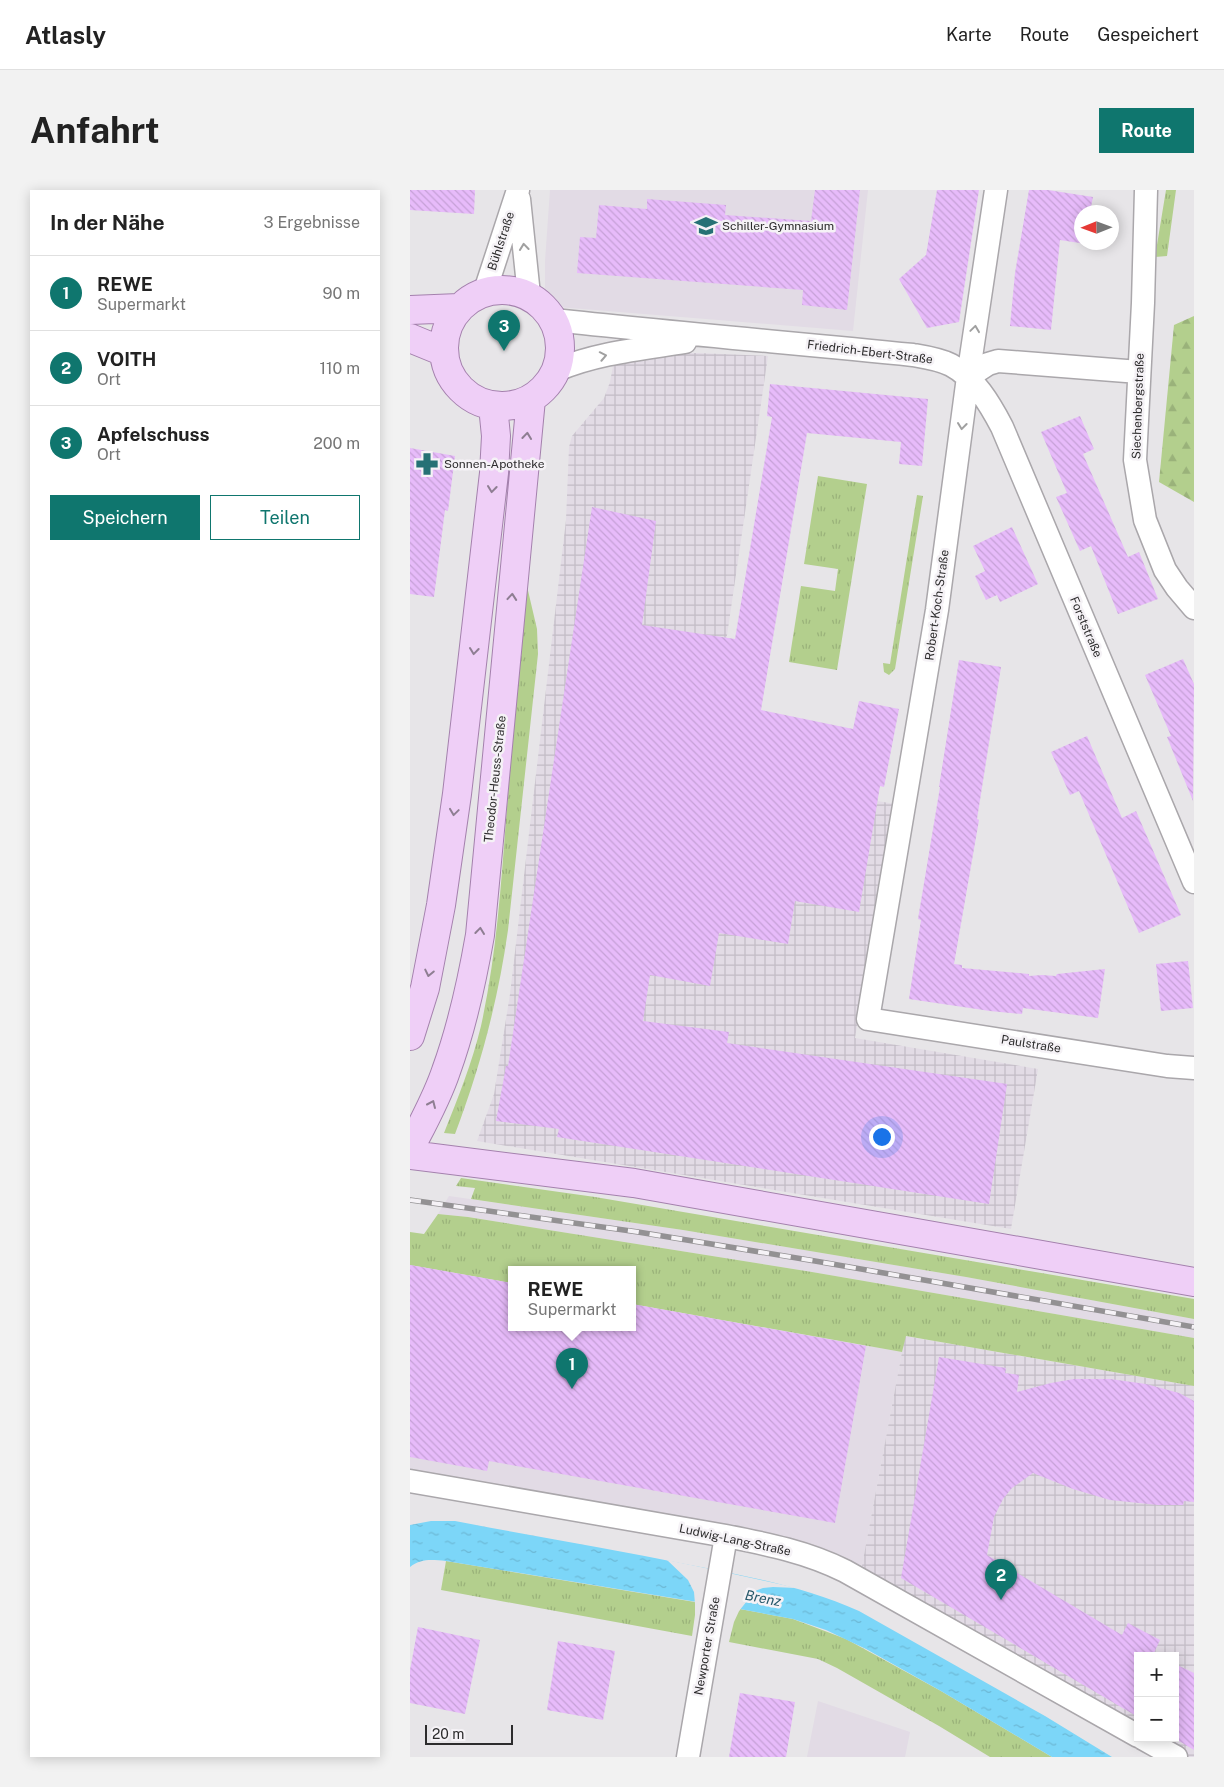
<!DOCTYPE html>
<html lang="de">
<meta charset="utf-8">
<style>
body{margin:0;font-family:"Public Sans",sans-serif;background:#f2f2f2;color:#222}
.controls{position:absolute;right:15px;bottom:15px;display:grid;overflow:hidden;border-radius:0px;box-shadow:0 2px 12px #0003}
.controls button{width:45px;height:45px;display:grid;place-items:center;padding:0;border:0;border-bottom:1px solid #e0e0e0;background:#fff;color:#222;font:25px sans-serif}
.compass{position:absolute;left:664px;top:15px;width:45px;height:45px;border-radius:50%;background:#fff;box-shadow:0 2px 12px #0003;rotate:269deg}
.scale{position:absolute;left:15px;bottom:12px;width:88px;box-sizing:border-box;padding-left:5px;border:2px solid #2d2c2d;border-top:0;font-size:14px;line-height:18px;white-space:nowrap;color:#2d2c2d;-webkit-text-stroke:4px #f5f2f6;paint-order:stroke}
.you{position:absolute;left:471px;top:946px;width:18px;height:18px;margin:-12px;border:4px solid #fff;border-radius:50%;background:#1a73e8;box-shadow:0 0 0 8px #1a73e833}
.badge{display:grid;place-items:center;width:32px;height:32px;border-radius:50%;background:#0f766e;color:#fff;font-size:16px;font-weight:700}
.pin{position:absolute;translate:-50% -41px;filter:drop-shadow(0 1px 2px #0008)}
.pin::after{content:'';position:absolute;top:26px;width:18px;height:15px;background:inherit;clip-path:polygon(0 0,100% 0,50% 100%)}
.popup{position:absolute;left:98px;top:1076px;width:128px;height:65px;box-sizing:border-box;display:grid;place-content:center;border-radius:0px;background:#fff;filter:drop-shadow(0 1px 4px #0005);font-size:16px;white-space:nowrap;color:#767676}
.popup b{font-size:19px;color:#222}
.popup::after{content:'';position:absolute;left:50%;top:100%;margin-left:-10px;border:10px solid transparent;border-top-color:#fff}
.list{margin:0;padding:0;list-style:none}
h2{display:flex;justify-content:space-between;align-items:center;height:65px;margin:0;padding:0 20px;font-size:21px}
h2 small{font-size:16px;font-weight:400;color:#767676}
.list li{display:grid;grid-template-columns:32px 1fr auto;gap:15px;align-items:center;box-sizing:border-box;height:75px;padding:0 20px;border-top:1px solid #e0e0e0}
.list b{display:block;font-size:19px;white-space:nowrap}
.list p{margin:0;font-size:16px;white-space:nowrap;color:#767676}
.list em{font-size:16px;font-style:normal;color:#767676}
.actions{display:flex;gap:10px;padding:15px 20px}
.actions a{flex:1;padding:11px 0;border:1px solid #0f766e;border-radius:0px;text-align:center;font-size:18px;color:#0f766e}
.actions .main{background:#0f766e;color:#fff}
.map{position:relative;flex:none;width:784px;height:1567px;overflow:hidden;border-radius:0px}
header{display:flex;align-items:center;gap:30px;box-sizing:border-box;height:70px;padding:0 25px;background:#fff;border-bottom:1px solid #e0e0e0}
header strong{font-size:24px}
nav{display:flex;gap:28px;margin-inline-start:auto;font-size:18px}
.intro{display:flex;align-items:center;justify-content:space-between;box-sizing:border-box;height:120px;padding:0 30px}
h1{margin:0;font-size:35px}
.button{padding:12px 22px;border-radius:0px;background:#0f766e;color:#fff;font-size:18px;font-weight:700}
main{display:flex;gap:30px;padding:0 30px}
aside{flex:1;background:#fff;border-radius:0px;box-shadow:0 2px 12px #0003}
.map>svg:first-child{display:block}
.built{fill:#e2dbe5}
.industrial{fill:url(#industrial-grid)}
.grass{fill:url(#grass-tufts)}
.forest{fill:url(#forest-firs)}
.water{fill:url(#water-ripples)}
.pier{fill:#e7e5e8}
.building{fill:url(#building-back-hatch)}
.lines{fill:none;stroke-linecap:round;stroke-linejoin:round}
.minor-casing{stroke:#aaa7ab;stroke-width:25}
.primary-casing{stroke:#a481ad;stroke-width:30}
.minor{stroke:#fff;stroke-width:22}
.primary{stroke:#efcff7;stroke-width:28}
.rail-casing{stroke:#939193;stroke-width:5.5}
.rail{stroke:#f5f2f6;stroke-width:4;stroke-dasharray:11;stroke-linecap:butt}
.oneway{stroke:#a0a0a0}
.oneway2{stroke:#8e7e92}
.labels{text-anchor:middle;stroke-width:5;stroke-linejoin:round;paint-order:stroke}
.poi-label{font-size:12px;fill:#2d2c2d;stroke:#f5f2f6;text-anchor:start}
.street-label{font-size:12px;fill:#2d2c2d;stroke:#f5f2f6}
.water-label{font-size:14px;font-style:italic;fill:#255769;stroke:#f5f2f6}
</style>
<header>
<strong>Atlasly</strong>
<nav><a>Karte</a><a>Route</a><a>Gespeichert</a></nav>
</header>
<div class="intro"><h1>Anfahrt</h1><a class="button">Route</a></div>
<main>
<aside>
<h2>In der Nähe<small>3 Ergebnisse</small></h2>
<ul class="list">
<li><span class="badge">1</span><div><b>REWE</b><p>Supermarkt</p></div><em>90 m</em></li>
<li><span class="badge">2</span><div><b>VOITH</b><p>Ort</p></div><em>110 m</em></li>
<li><span class="badge">3</span><div><b>Apfelschuss</b><p>Ort</p></div><em>200 m</em></li>
</ul>
<div class="actions"><a class="main">Speichern</a><a>Teilen</a></div>
</aside>
<div class="map">
<svg width="784" height="1567" viewBox="0 0 784 1567">
<defs>
<pattern id="industrial-grid" width="8" height="8" patternUnits="userSpaceOnUse" patternTransform="scale(1.25)"><rect width="8" height="8" fill="#e2dbe5"/><path d="M0 4h8M4 0v8" fill="none" stroke="#c2bcc5"/></pattern>
<pattern id="grass-tufts" width="24" height="20" patternUnits="userSpaceOnUse" patternTransform="scale(1.25)"><rect width="24" height="20" fill="#b3cf8d"/><path d="M3 7l-1-3M5 7V3M7 7l1-3M15 17l-1-3M17 17v-4M19 17l1-3" fill="none" stroke="#9ab27a"/></pattern>
<pattern id="forest-firs" width="22" height="20" patternUnits="userSpaceOnUse" patternTransform="scale(1.25)"><rect width="22" height="20" fill="#b3cf8d"/><path d="M5 1l3.5 6h-7zM16 11l3.5 6h-7z" fill="#9ab27a"/></pattern>
<pattern id="water-ripples" width="26" height="14" patternUnits="userSpaceOnUse" patternTransform="scale(1.25)"><rect width="26" height="14" fill="#7cd6f8"/><path d="M2 4q2-2 4 0t4 0M15 11q2-2 4 0t4 0" fill="none" stroke="#6cb8d5"/></pattern>
<pattern id="building-back-hatch" width="6" height="6" patternUnits="userSpaceOnUse" patternTransform="scale(1.25)"><rect width="6" height="6" fill="#e7bbfa"/><path d="M-1 5l2 2M0 0l6 6M5-1l2 2" fill="none" stroke="#c6a1d7"/></pattern>
</defs>
<rect width="100%" height="100%" fill="#e7e5e8"/>
<path class="built" d="M140 0H458L443 141 148 117 135 108V71Z
M39 1006 273 1040 556 1087 784 1129V1148L402 1082 58 1027 28 1024Z
M0 1075 102 1093V1138H222V1114L492 1162 451 1381 370 1347 343 1340 0 1280Z
M408 1511 500 1542 495 1567H397Z"/>
<path class="industrial" d="M262 163H288L358 166 297 582 485 614 445 848 628 879 601 1039 67 951 84 904 100 804 156 330 159 257 162 246 194 208 200 192 203 176 235 167Z
M495 1146 784 1196V1567H776L744 1548H765V1466H728V1539L451 1381Z"/>
<path class="grass" d="M756 0H766L757 66 745 67Z
M408 286 457 294 427 480 379 472 391 396 425 401 428 379 394 374Z
M507 305 513 306 485 479 479 485 474 482 473 473 480 474Z
M112 375 127 439 128 464 98 740C88 811 70 878 45 944L34 943C48 908 62 873 71 836 86 768 91 698 96 629 103 544 107 460 112 375Z
M51 988 185 1007 784 1109V1129L556 1087 273 1040 61 1009 65 998 46 996Z
M28 1024 58 1027 402 1082 784 1148V1196L496 1146 492 1162 222 1114V1080H102V1093L0 1075V1042L14 1044Z
M36 1371 285 1412V1425L282 1446 31 1400Z
M330 1419 383 1429 436 1449 531 1501 642 1567H580L529 1536 427 1478 408 1469 319 1452 324 1432Z"/>
<path class="forest" d="M784 126V312L749 292 764 135Z"/>
<path class="water" d="M21 1331H45C123 1346 202 1359 280 1375 337 1386 395 1397 449 1421L635 1526 702 1567H642L531 1501 456 1459 416 1440 383 1429 330 1419 36 1371C22 1370 12 1368 0 1377V1335Z"/>
<path class="pier" d="M257 1370 310 1381 387 1398 363 1397 353 1398 345 1401 329 1421 285 1414 284 1402 278 1390Z"/>
<path class="building" d="M0 0H65L64 24 0 20Z
M405 0H450L437 120 392 115 393 100 167 83 170 47 186 48 189 15 237 19V9L316 15 315 25 401 31Z
M527 0H569L549 132 517 138 489 89 516 65Z
M619 0H638L683 7 680 22H672V52H676V54L650 50 641 140 600 136 605 83Z
M360 194 518 209 512 276 489 274 491 252 397 243 351 520 443 539 449 511 489 519 474 597 470 596 449 722 385 711 378 754 309 743 300 796 240 785 233 831 319 842 317 853 597 894 579 1014 147 947 149 939 86 931 96 876H98L182 317 246 331 232 435 325 449 362 227 357 226Z
M670 226 684 259 673 264 718 367 729 362 748 409 708 424 681 356 670 361 646 307 657 303 631 242Z
M0 258 45 266 38 321 35 320 24 407 0 404Z
M602 337 628 394 590 412 587 405 576 410 565 386 575 381 563 356Z
M773 469 784 494 783 611 757 547 761 546 735 485Z
M549 470 591 477 567 629 569 630 544 774 552 775V778L619 784V786L632 785 646 786 647 784 695 779 688 828 613 818 612 824 580 821 499 809 511 730 508 729 530 597H529Z
M677 546 712 628 726 621 771 725 729 743 669 601 660 605 641 562Z
M778 771 783 818 751 821 746 774Z
M0 1075 102 1093V1138H222V1114L456 1156 425 1333 79 1271 77 1281 0 1267Z
M529 1167 596 1178 595 1183 609 1185 607 1202 641 1193 664 1189H700L736 1194 769 1203 784 1211V1312L774 1311 773 1315H748L700 1310 663 1299 623 1283 602 1298 593 1309 584 1327 577 1365 712 1445 718 1433 750 1450 744 1463 750 1466H728V1527L491 1388Z
M8 1437 70 1450 55 1524 0 1513V1480Z
M148 1451 205 1461 193 1530 137 1520Z
M765 1474 784 1483V1560L764 1548H765Z
M330 1503 385 1512 376 1567H319Z"/>
<g class="lines">
<defs>
<path id="minor" d="M586 0 558 187 527 420 458 829 757 876 784 878
M736 0 733 113 725 270 735 330 755 380 767 398 784 418
M109 9 119 105
M75 101 108 0
M144 130C264 143 383 153 503 165 515 167 529 169 541 175 564 187 580 214 592 237L784 692
M147 180C187 163 231 159 275 152
M558 187 578 174 588 171 729 182
M0 1291 316 1346C357 1354 397 1362 435 1381L728 1546
M732 1548 766 1567
M278 1567 316 1346"/>
<path id="primary" d="M34 158a58 58 0 1 1 116 0a58 58 0 1 1-116 0Z
M0 120 49 118
M0 148 34 162
M0 846 15 798 31 715 47 604 84 283 86 246 83 216
M0 958C13 933 27 908 36 881 52 837 62 791 70 745L121 209
M0 965 224 993 784 1092"/>
</defs>
<use href="#minor" class="minor-casing"/>
<use href="#primary" class="primary-casing"/>
<use href="#minor" class="minor"/>
<use href="#primary" class="primary"/>
<defs>
<path id="rail" d="M0 1010 228 1042 405 1071 784 1137"/>
</defs>
<use href="#rail" class="rail-casing"/>
<use href="#rail" class="rail"/>
</g>
<defs><path id="oneway-chevron" d="M-2-3.5L2.5 0L-2 3.5" fill="none" stroke-width="1.6" stroke-linecap="round" stroke-linejoin="round" transform="scale(1.25)"/></defs>
<g class="oneway">
<use href="#oneway-chevron" transform="translate(114 57) rotate(-96)"/>
<use href="#oneway-chevron" transform="translate(565 139) rotate(-82)"/>
<use href="#oneway-chevron" transform="translate(193 166) rotate(-11)"/>
<use href="#oneway-chevron" transform="translate(552 236) rotate(97)"/>
</g>
<g class="oneway2">
<use href="#oneway-chevron" transform="translate(117 246) rotate(-84)"/>
<use href="#oneway-chevron" transform="translate(82 299) rotate(97)"/>
<use href="#oneway-chevron" transform="translate(102 407) rotate(-85)"/>
<use href="#oneway-chevron" transform="translate(64 461) rotate(97)"/>
<use href="#oneway-chevron" transform="translate(44 622) rotate(98)"/>
<use href="#oneway-chevron" transform="translate(70 741) rotate(-83)"/>
<use href="#oneway-chevron" transform="translate(19 783) rotate(102)"/>
<use href="#oneway-chevron" transform="translate(22 914) rotate(-66)"/>
</g>
<defs>
<symbol id="school-bare" viewBox="-9 -9 18 18"><path d="M0-5L7-2L0 1L-7-2ZM-4 1L0 2.5L4 1V4Q0 6-4 4Z" fill="#267175" stroke="#f5f2f6" stroke-width="2.5" paint-order="stroke"/></symbol>
<symbol id="pharmacy-bare" viewBox="-9 -9 18 18"><path d="M-2-6h4v4h4v4h-4v4h-4v-4h-4v-4h4Z" fill="#267175" stroke="#f5f2f6" stroke-width="2.5" paint-order="stroke"/></symbol>
</defs>
<g fill-rule="evenodd">
<use href="#school-bare" x="280" y="20" width="32" height="32"/>
<use href="#pharmacy-bare" x="1" y="258" width="32" height="32"/>
</g>
<g class="labels">
<g class="poi-label">
<text x="312" y="40">Schiller-Gymnasium</text>
<text x="34" y="278">Sonnen-Apotheke</text>
</g>
<g class="street-label">
<text transform="translate(91 51) rotate(-72)" y="4">Bühlstraße</text>
<text transform="translate(460 162) rotate(7)" y="4">Friedrich-Ebert-Straße</text>
<text transform="translate(728 216) rotate(-88)" y="4">Siechenbergstraße</text>
<text transform="translate(527 415) rotate(-82)" y="4">Robert-Koch-Straße</text>
<text transform="translate(676 437) rotate(67)" y="4">Forststraße</text>
<text transform="translate(85 589) rotate(-84)" y="4">Theodor-Heuss-Straße</text>
<text transform="translate(621 854) rotate(9)" y="4">Paulstraße</text>
<text transform="translate(325 1350) rotate(12)" y="4">Ludwig-Lang-Straße</text>
<text transform="translate(297 1456) rotate(-80)" y="4">Newporter Straße</text>
</g>
<g class="water-label">
<text transform="translate(353 1408) rotate(11)" y="5">Brenz</text>
</g>
</g>
</svg>
<div class="controls">
<button>+</button>
<button>−</button>
</div>
<svg class="compass" viewBox="-18 -18 36 36"><path d="M0-13l5 13h-10z" fill="#e53935"/><path d="M0 13l5-13h-10z" fill="#767676"/></svg>
<div class="scale">20 m</div>
<div class="you"></div>
<div class="pin badge" style="left:162px;top:1199px">1</div>
<div class="popup"><b>REWE</b>Supermarkt</div>
<div class="pin badge" style="left:591px;top:1410px">2</div>
<div class="pin badge" style="left:94px;top:161px">3</div>
</div>
</main>
